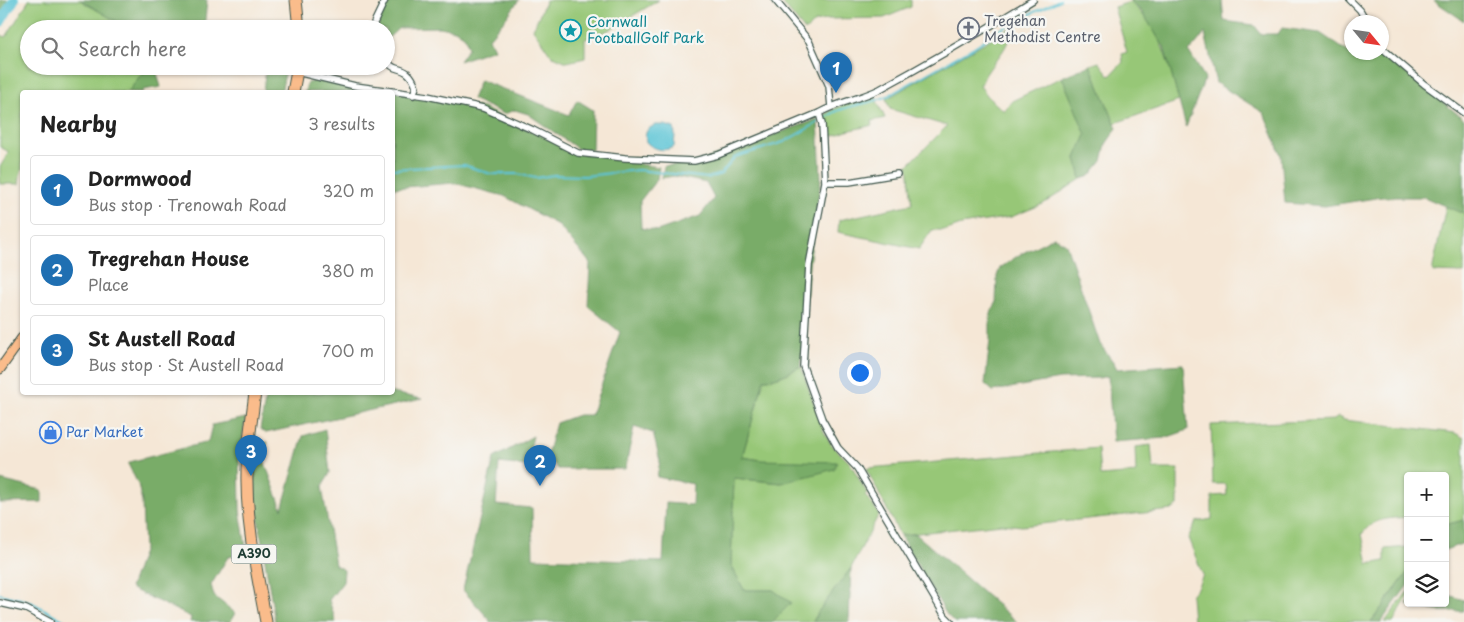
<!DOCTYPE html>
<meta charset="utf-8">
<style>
body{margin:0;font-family:"Playpen Sans",sans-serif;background:#f6f6f6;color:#222}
.controls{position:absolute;right:15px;bottom:15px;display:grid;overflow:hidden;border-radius:5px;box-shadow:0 1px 4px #0004}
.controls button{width:45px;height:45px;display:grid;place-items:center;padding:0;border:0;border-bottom:1px solid #e0e0e0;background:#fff;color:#222;font:25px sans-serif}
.compass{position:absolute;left:1344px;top:15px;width:45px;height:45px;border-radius:50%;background:#fff;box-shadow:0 1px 4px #0004;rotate:119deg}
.you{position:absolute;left:859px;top:372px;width:18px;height:18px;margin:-12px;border:4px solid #fff;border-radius:50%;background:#1a73e8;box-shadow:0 0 0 8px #1a73e833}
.badge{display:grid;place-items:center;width:32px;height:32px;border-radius:50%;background:#1f6fb2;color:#fff;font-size:16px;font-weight:700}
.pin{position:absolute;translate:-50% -41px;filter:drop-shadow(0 1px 2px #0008)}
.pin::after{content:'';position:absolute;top:26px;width:18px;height:15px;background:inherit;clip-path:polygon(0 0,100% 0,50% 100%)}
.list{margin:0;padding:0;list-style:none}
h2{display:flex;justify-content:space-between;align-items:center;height:65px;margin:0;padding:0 20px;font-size:21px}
h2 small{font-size:16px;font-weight:400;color:#767676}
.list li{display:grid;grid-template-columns:32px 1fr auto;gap:15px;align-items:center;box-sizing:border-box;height:70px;margin:0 10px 10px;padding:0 10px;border:1px solid #e0e0e0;border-radius:5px}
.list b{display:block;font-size:19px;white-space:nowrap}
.list p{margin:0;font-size:16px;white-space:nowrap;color:#767676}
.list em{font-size:16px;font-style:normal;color:#767676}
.icon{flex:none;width:28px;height:28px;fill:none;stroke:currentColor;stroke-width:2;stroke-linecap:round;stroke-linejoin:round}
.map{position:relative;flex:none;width:1464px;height:622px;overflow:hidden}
.search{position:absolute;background:#fff;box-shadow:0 1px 4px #0004;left:20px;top:20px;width:375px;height:55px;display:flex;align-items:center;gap:12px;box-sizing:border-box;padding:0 18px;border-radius:28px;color:#767676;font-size:19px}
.panel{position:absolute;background:#fff;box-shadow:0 1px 4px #0004;left:20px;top:90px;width:375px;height:305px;border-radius:5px}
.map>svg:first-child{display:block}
.green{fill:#97c777;stroke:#5b8256}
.forest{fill:#79ac68;stroke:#4c744e}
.water{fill:#5ac4d6;stroke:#3c8085}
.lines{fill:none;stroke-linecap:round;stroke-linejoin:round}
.stream{stroke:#5ac4d6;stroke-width:2}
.river{stroke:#5ac4d6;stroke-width:10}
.street-casing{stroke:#3f564c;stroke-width:8}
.primary-casing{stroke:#3f564c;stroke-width:11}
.highway-casing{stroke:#3f564c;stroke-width:13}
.street{stroke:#fff;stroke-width:5.5}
.primary{stroke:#fabc8b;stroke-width:9}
.highway{stroke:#fabc8b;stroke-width:11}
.labels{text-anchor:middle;stroke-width:4.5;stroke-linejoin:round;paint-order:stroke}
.shield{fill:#f6f6f2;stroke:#60746d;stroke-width:1}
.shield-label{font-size:12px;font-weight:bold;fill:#1f3d34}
.worship-label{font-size:14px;fill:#5b616d;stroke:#f6f6f2;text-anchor:start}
.culture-label{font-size:14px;fill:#0d838f;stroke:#f6f6f2;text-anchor:start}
.shop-label{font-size:14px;fill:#366cbe;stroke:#f6f6f2;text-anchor:start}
</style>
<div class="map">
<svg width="1464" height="622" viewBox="0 0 1464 622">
<rect width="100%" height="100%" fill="#f6f6f2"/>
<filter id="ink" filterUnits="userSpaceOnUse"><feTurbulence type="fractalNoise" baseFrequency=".02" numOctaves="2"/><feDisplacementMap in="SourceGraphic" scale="10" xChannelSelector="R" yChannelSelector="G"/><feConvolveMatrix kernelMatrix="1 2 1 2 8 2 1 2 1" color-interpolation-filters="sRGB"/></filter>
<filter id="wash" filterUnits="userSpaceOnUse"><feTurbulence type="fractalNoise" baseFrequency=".0096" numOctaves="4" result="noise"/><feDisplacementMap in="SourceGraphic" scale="20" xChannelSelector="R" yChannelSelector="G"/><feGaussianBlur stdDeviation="1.12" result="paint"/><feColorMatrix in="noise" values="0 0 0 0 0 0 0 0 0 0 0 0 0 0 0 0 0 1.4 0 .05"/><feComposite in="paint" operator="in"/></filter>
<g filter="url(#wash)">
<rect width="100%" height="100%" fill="#f5e7d6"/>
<path class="green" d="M29 0H80L121 24 118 29H29V66H151L140 76 128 92H22V170L20 175 19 184H0V167L9 152 0 147V36L1 35 6 37Z
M546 0H659L607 31 585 39V58L567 62 551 55 533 29Z
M780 0H911V7L884 18 829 19 815 22 805 31Z
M1130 2C1162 29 1168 63 1179 101L1115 123 1090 65 1099 62 1110 76 1123 62 1122 54 1127 52 1114 7Z
M1010 28C1012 44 996 59 988 71 984 76 983 81 980 86L990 99 1004 111 1012 101 1062 77 1087 135 1076 158 1081 179 1043 204 1011 217 961 225 947 230H932L919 249 838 232 839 220 912 204 908 165 947 126 890 109 886 99Z
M874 95 885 118 872 121 873 125 847 131 827 138 824 116C831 106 862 100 874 95Z
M1446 206 1459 212H1464V273L1433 272V267Z
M801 366 823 430 831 444 850 463 867 493 865 495 879 514 851 568 818 612 813 622H772L791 603 773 590H744L731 565 734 478 782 483 761 460 742 457 764 379C779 379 788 373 801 366Z
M1338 417 1344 420 1455 433 1464 438V520L1445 525V476H1408V517C1389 519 1374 517 1362 534L1368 564 1385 561V549L1408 547V572L1371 622H1193L1191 595 1197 588 1203 575 1188 538 1196 522 1212 519V496L1227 495 1226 484H1213L1211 425 1334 420Z
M268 442 262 455 256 456 254 493V451L258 445Z
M1151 445 1153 469H1178V505L1172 510 1022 526 1002 524 900 535 867 470 868 468 1098 448 1100 476 1136 473 1135 447Z
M1408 591C1408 602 1397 611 1394 622H1385Z"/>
<path class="forest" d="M0 0H14L0 23Z
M80 0H207L204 29H118L121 24Z
M400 0H519L506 18 489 38 494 49 459 61 468 48 465 37 455 30 440 27 399 28 386 40V29H378L379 21 389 3 399 2Z
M1129 0H1222L1224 21 1254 25 1261 34H1278L1282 28 1320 33 1348 52 1381 53 1464 119V212H1459L1424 197H1382L1325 206 1285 203 1281 155 1264 113 1216 83 1205 33 1189 52 1205 78 1186 127 1164 47 1142 12Z
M1433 0H1464V21Z
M1090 65 1117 128 1106 144 1102 161 1090 176 1081 179 1076 158 1086 135 1062 77Z
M151 66H155L161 87 143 90V92H128L140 76Z
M266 66H279L286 69 281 92H263Z
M480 80 569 115 577 100 593 110 592 150 578 149 528 114 515 110 504 114 472 99Z
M315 81 427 96 483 108 578 153 639 159V164L659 167 657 179 640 201 641 228 657 231 700 216 714 198 706 183 674 176 662 178 664 166 695 163 818 119 821 179 809 265 801 366C788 373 779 379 764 379L742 457 761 460 837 462 834 469 782 483 734 478 731 565 744 590H773L791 603 772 622H490L489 619 463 590 494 458 533 436 526 466 499 463 496 505 532 508 533 558 663 562 666 503 692 505 693 484 657 477 660 461 653 433 634 427 625 469H558L547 455 556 423 578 415H591L620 332 588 306 590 263 558 225 504 196 454 183 393 188 392 92H305L307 83Z
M1054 237 1066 244 1100 344 1114 363 1117 369 1183 364 1188 430 1165 438 1113 442 1108 376 1099 378 1060 379 993 391 985 384 990 340V319L992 310 996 304 997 276 1000 268 1019 255Z
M388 392 422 399 266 433 260 429 265 401 263 393Z
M246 418 239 458 240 510 247 554 228 557 211 585 214 596 235 613 230 622H190L191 617 130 588 144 549 142 502 138 484 128 464 133 461 208 442 212 425Z
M325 429 330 473 322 487 335 565 344 570 343 582 329 600 336 622H275L254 493 256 456 262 455 282 509 303 436Z
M0 480 42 490V502L0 503Z
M1464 520V543L1445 550V525Z
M916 534 1017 622H954L947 615 900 535Z
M851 568 849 622H813L818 612Z
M1408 572V585L1381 622H1371Z
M1445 594 1464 600V611H1437L1407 605 1408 603H1445Z"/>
<path class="water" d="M656 125H665L674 128 675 135 674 147C664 152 654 150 646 142 644 132 647 128 656 125Z"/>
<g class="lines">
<path class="stream" d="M823 120C827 117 832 113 837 111 853 104 871 104 888 96L974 47 1009 24 1060 0
M392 169 464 165 491 174H518L536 178 554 175 585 176 638 170 708 178 721 174 735 157 784 142 819 122
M0 594 29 601 67 622"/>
<path class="river" d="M0 23 14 0"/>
</g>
</g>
<g filter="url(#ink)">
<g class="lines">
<defs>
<path id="street" d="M775 0 809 41 829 86 831 107
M1350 0 1360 10 1367 22
M374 29V23L385 0
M1382 48 1424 84 1464 113
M386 51C388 55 387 60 389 63 394 73 408 63 416 87L413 95
M297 72 355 86 427 96 483 108 533 130 578 153 625 158 694 161 718 155 819 113C838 102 860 99 880 89 932 61 983 31 1033 0
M819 113 822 124 825 182 809 265 803 366 822 419 838 448 857 468 945 616 951 622
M825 182H849L897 174
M0 603 26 609 50 622"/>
<path id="primary" d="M0 369 22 338"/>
<path id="highway" d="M296 0 299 29
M293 92 298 66
M255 392C252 419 247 446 247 473 246 523 257 573 266 622"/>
</defs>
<use href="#street" class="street-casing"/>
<use href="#primary" class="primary-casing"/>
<use href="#highway" class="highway-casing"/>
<use href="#street" class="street"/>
<use href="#primary" class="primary"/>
<use href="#highway" class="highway"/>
</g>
</g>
<defs>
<symbol id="church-ring" viewBox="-11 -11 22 22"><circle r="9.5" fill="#f6f6f2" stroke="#6b7280" stroke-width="1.5"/><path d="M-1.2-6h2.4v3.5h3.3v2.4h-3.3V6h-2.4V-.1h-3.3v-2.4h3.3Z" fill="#6b7280"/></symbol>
<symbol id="sight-ring" viewBox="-11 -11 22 22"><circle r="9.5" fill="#f6f6f2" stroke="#0f9aa8" stroke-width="1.5"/><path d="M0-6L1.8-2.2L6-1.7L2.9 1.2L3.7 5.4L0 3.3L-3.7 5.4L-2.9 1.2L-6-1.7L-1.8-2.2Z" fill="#0f9aa8"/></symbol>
<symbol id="shop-ring" viewBox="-11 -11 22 22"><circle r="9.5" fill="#f6f6f2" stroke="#3f7fe0" stroke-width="1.5"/><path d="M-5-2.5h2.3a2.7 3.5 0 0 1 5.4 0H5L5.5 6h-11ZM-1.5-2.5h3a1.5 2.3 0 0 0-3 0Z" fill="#3f7fe0"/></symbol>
</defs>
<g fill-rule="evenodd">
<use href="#church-ring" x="956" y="16" width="25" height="25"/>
<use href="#sight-ring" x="558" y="18" width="25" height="25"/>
<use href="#shop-ring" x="38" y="420" width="25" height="25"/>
</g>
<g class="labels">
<rect class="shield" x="231.5" y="544.5" width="45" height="19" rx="4"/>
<g class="shield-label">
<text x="254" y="558">A390</text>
</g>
<g class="worship-label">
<text x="984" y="26">Tregehan<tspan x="984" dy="16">Methodist Centre</tspan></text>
</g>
<g class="culture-label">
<text x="587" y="27">Cornwall<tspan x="587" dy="16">FootballGolf Park</tspan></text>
</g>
<g class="shop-label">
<text x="66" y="437">Par Market</text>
</g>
</g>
</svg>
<div class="controls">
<button>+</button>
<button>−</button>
<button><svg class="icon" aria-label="layers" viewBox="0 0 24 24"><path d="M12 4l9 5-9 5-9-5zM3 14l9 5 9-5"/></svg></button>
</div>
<svg class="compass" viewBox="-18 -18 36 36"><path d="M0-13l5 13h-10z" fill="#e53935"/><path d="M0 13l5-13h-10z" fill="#767676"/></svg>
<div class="you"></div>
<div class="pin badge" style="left:836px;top:93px">1</div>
<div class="pin badge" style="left:540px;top:486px">2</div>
<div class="pin badge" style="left:251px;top:476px">3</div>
<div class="search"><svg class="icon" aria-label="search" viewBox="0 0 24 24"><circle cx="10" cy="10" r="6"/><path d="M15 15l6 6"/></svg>Search here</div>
<section class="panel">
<h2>Nearby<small>3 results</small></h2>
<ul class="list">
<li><span class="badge">1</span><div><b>Dormwood</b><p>Bus stop · Trenowah Road</p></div><em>320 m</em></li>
<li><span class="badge">2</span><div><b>Tregrehan House</b><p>Place</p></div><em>380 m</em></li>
<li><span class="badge">3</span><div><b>St Austell Road</b><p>Bus stop · St Austell Road</p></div><em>700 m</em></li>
</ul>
</section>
</div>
